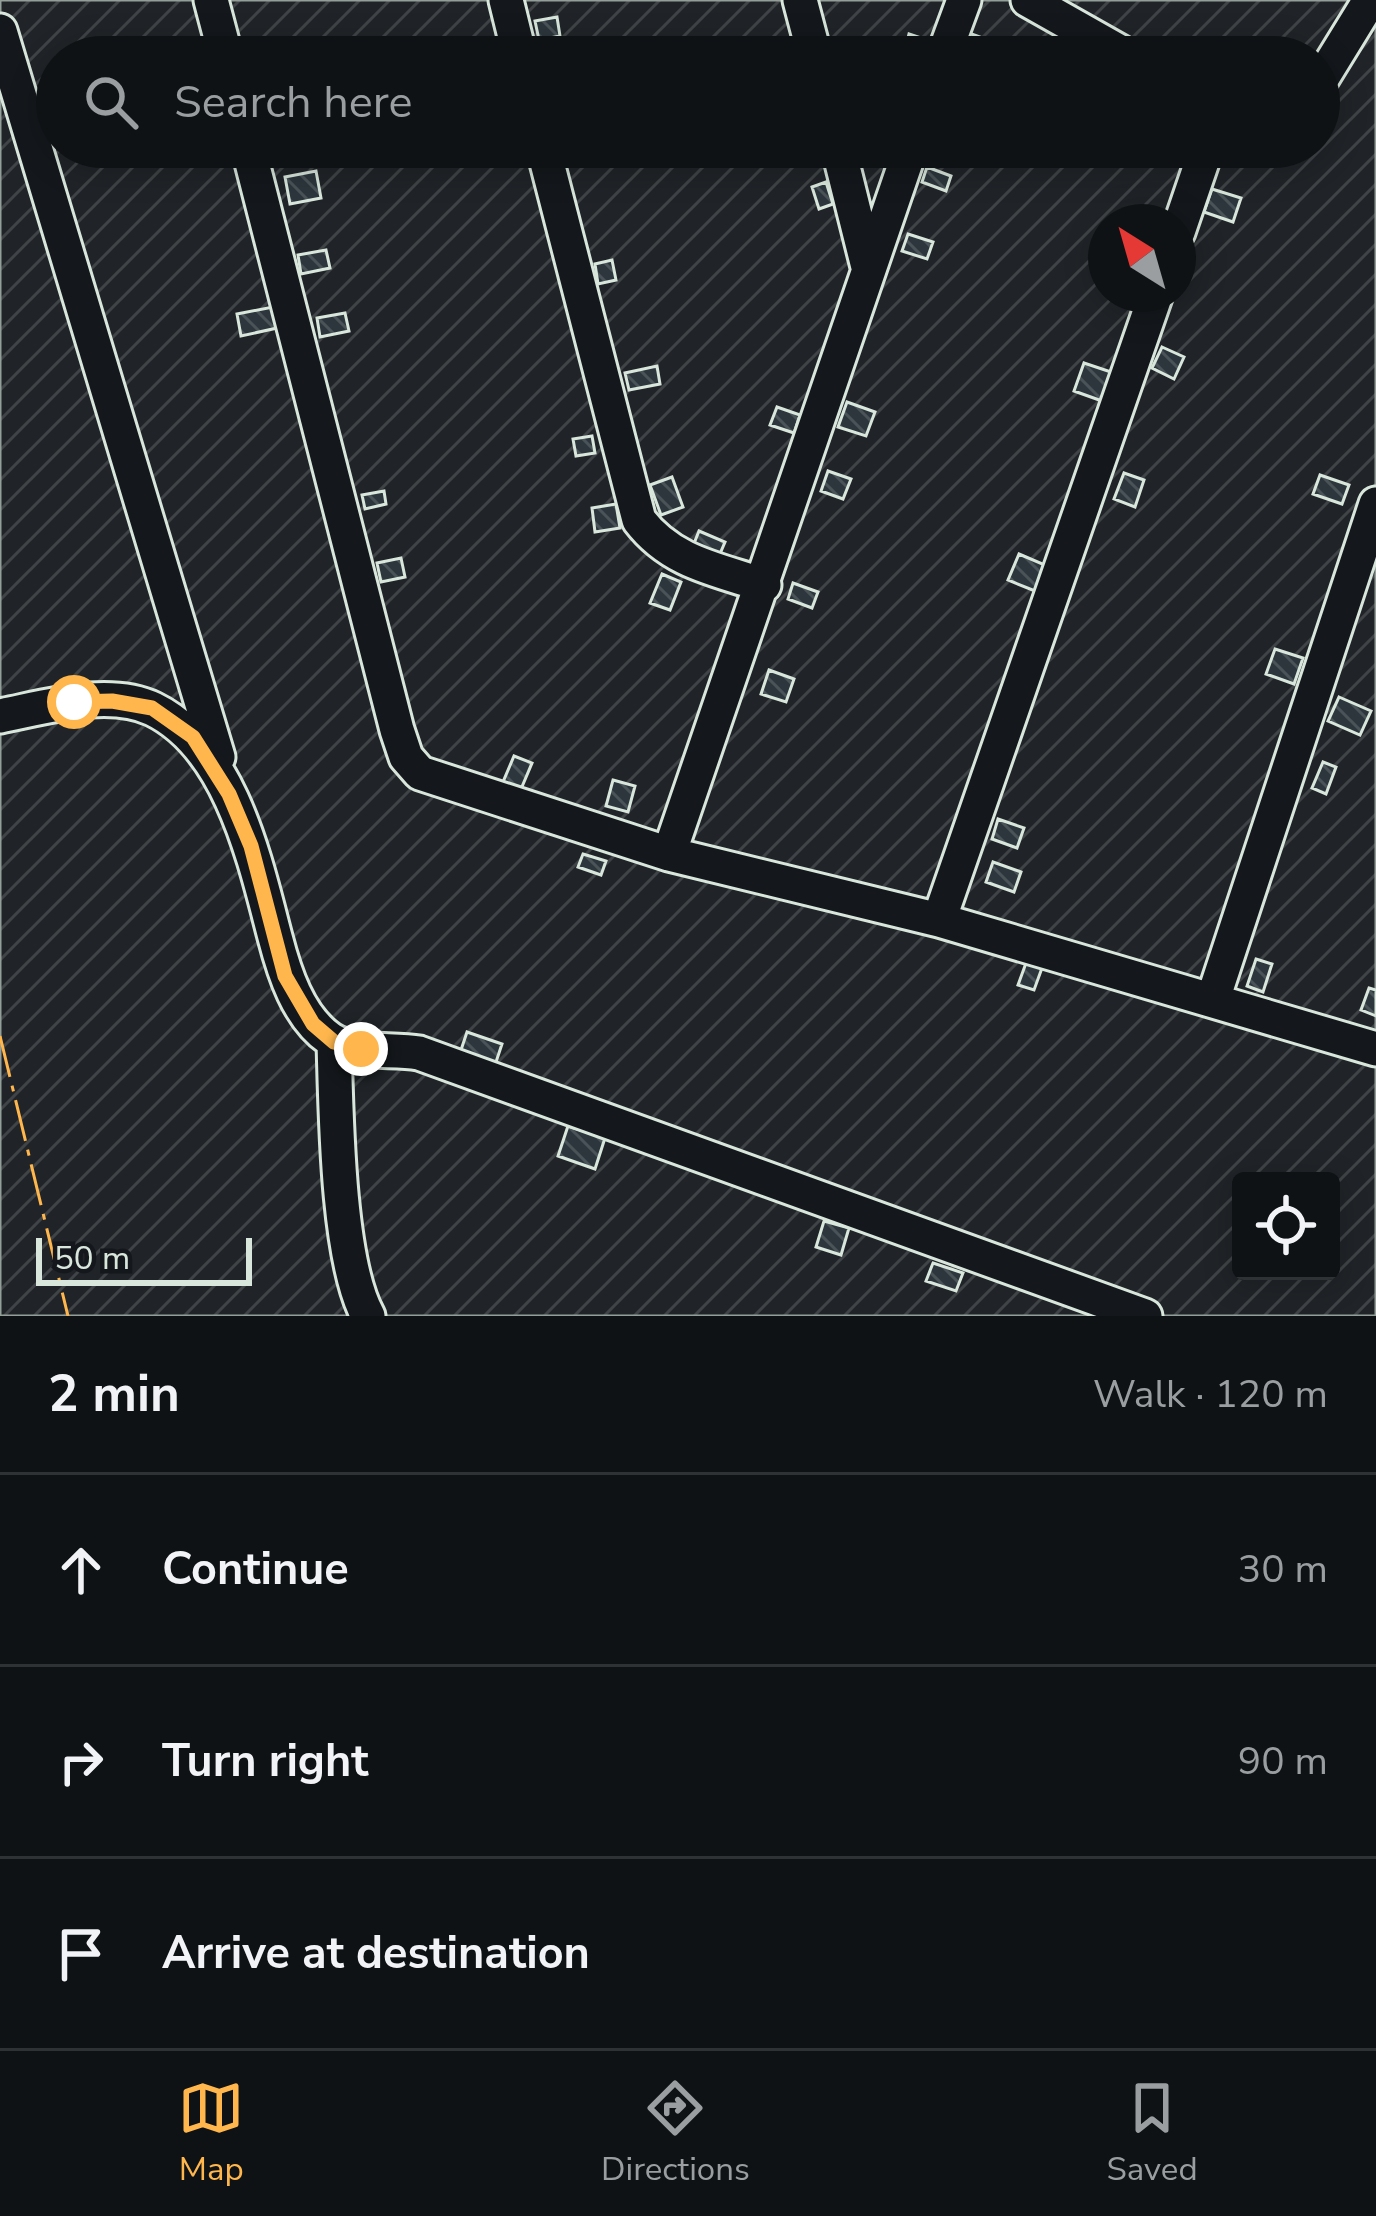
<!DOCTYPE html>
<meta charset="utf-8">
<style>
body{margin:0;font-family:"Nunito Sans",sans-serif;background:#181b1e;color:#f1f3f6}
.controls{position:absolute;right:36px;bottom:36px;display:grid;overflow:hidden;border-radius:12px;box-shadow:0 6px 30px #0003}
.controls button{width:108px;height:108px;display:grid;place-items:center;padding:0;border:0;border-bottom:3px solid #2f3234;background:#0f1215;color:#f1f3f6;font:60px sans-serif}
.compass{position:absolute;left:1088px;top:204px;width:108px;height:108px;border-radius:50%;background:#0f1215;box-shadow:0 6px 30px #0003;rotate:323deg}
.scale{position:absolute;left:36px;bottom:30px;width:216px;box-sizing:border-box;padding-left:12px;border:6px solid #d8e6dc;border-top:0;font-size:33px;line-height:42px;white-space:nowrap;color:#d8e6dc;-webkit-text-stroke:9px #14181c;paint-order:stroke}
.stop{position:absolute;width:36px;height:36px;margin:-27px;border:9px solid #ffb74d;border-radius:50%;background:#fff}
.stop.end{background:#ffb74d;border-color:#fff;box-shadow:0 3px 12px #0008}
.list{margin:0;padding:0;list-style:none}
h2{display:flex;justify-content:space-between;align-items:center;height:156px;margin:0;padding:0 48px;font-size:51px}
h2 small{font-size:39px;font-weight:400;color:#9b9ea0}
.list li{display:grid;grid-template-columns:78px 1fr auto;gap:36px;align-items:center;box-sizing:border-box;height:192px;padding:0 48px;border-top:3px solid #2f3234}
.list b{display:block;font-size:45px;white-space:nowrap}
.list em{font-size:39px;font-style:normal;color:#9b9ea0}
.icon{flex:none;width:66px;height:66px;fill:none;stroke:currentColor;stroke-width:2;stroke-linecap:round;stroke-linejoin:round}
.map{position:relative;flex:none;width:1376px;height:1316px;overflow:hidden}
.search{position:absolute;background:#0f1215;box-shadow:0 6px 30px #0003;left:36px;right:36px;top:36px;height:132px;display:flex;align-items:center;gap:30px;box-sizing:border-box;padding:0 42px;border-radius:66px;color:#9b9ea0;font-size:45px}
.sheet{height:732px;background:#0f1215}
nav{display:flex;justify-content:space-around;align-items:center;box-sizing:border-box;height:168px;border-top:3px solid #2f3234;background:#0f1215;font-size:33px;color:#9b9ea0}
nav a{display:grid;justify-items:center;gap:6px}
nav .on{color:#ffb74d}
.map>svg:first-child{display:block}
.garden{fill:url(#garden-furrows);stroke:#939e99;stroke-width:3;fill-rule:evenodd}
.building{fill:url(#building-back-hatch);stroke:#d8e6dc;stroke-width:3}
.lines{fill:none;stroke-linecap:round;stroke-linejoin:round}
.minor-casing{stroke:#d8e6dc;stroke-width:39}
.minor{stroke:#14181c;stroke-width:33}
.power{stroke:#ffb74d;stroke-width:3;stroke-dasharray:42 9 6 9;stroke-linecap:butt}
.route{stroke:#ffb74d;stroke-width:15}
</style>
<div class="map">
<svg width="1376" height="1316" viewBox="0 0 1376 1316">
<defs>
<pattern id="garden-furrows" width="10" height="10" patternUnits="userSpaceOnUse" patternTransform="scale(3)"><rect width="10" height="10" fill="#202428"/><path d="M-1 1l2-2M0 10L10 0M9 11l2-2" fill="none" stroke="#404447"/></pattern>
<pattern id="building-back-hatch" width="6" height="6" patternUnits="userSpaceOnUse" patternTransform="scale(3)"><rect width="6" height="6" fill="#2c363c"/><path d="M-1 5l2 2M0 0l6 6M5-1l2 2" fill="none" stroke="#4a5358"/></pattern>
</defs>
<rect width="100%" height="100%" fill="#14181c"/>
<path class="garden" d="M0 0H1376V1316H0ZM57 57H1319V147H57ZM1106 222H1178V294H1106ZM1241 1181H1331V1271H1241Z"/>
<path class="building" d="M557 17 560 36 539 40 535 21Z
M966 32 988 40 982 57 957 56Z
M909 34 930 41 925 57H903Z
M201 147H228L229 153 203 158Z
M927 167 951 176 946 191 922 182Z
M316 171 321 198 290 204 285 177Z
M826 182 833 204 819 209 812 187Z
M1212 189 1241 198 1233 222 1204 212Z
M908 234 933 242 927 259 902 251Z
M326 250 330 268 301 274 298 255Z
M612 260 616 280 598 284 595 264Z
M273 307 277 328 241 336 237 314Z
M345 313 349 331 320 337 317 318Z
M1162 347 1184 357 1174 379 1152 368Z
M1084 363 1111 372 1102 401 1074 391Z
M657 366 660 384 629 390 625 373Z
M847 402 875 412 866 436 838 427Z
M777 407 800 415 794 433 770 425Z
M592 436 595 453 576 456 573 439Z
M828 471 851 479 843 499 821 491Z
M1124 473 1144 480 1135 507 1114 499Z
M1320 475 1349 485 1342 504 1313 494Z
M672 477 683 507 661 515 650 485Z
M384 491 386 504 365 509 362 495Z
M616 504 620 528 595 532 592 508Z
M699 531 725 542 719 556 693 546Z
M1019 554 1045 565 1035 591 1008 580Z
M401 558 405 577 381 582 377 563Z
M662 574 681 582 670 610 650 603Z
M793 583 818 592 812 608 788 599Z
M1275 649 1303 658 1294 684 1266 674Z
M769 670 794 679 786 702 761 694Z
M1339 697 1371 711 1360 735 1328 721Z
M514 756 532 763 521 789 503 782Z
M1323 762 1336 767 1326 794 1312 788Z
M613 780 635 786 628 812 606 806Z
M998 819 1024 828 1017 848 992 839Z
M583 854 606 861 601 875 578 867Z
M993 862 1021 872 1014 892 986 882Z
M1256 959 1272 964 1263 992 1247 986Z
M1026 963 1042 968 1034 990 1018 985Z
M1369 988 1376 990V1016L1361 1010Z
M467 1032 502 1044 495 1065 460 1053Z
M568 1126 605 1138 595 1169 558 1156Z
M824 1221 849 1228 841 1255 816 1247Z
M933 1263 963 1273 956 1291 926 1281Z"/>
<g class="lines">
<defs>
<path id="minor" d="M211 0 226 57
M506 0 520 57
M800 0 815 57
M1028 0 1129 57
M0 31 218 757
M943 57 964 0
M1319 83 1370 0
M248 147 397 730 406 757 420 773 669 854 939 920 1376 1049
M543 147 639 520C671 562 715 569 764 585
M838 147 868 267
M1178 232 1207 147
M0 716C46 707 109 688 153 709 231 747 255 861 275 937 284 972 298 1017 330 1039 354 1055 392 1048 419 1053L1145 1316
M669 854 911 147
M939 920 1156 294
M1213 999 1376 504
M334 1042C336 1110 337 1260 368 1316"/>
</defs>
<use href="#minor" class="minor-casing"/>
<use href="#minor" class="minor"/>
<path class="power" d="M0 1036 68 1316"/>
</g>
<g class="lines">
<path class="route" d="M74 702 112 701 152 708 193 737 229 794 251 846 285 976 313 1024 334 1042 361 1049"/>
</g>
</svg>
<div class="controls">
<button><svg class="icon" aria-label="locate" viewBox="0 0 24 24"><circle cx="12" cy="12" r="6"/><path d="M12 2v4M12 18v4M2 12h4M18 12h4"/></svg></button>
</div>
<svg class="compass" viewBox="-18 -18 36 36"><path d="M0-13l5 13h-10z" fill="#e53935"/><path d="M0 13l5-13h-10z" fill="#9b9ea0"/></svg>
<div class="scale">50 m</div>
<div class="stop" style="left:74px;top:702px"></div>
<div class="stop end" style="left:361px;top:1049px"></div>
<div class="search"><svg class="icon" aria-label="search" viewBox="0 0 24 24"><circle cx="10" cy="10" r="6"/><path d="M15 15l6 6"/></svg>Search here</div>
</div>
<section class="sheet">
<h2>2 min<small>Walk · 120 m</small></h2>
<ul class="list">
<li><svg class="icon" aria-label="ahead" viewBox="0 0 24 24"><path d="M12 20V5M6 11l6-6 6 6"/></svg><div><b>Continue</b></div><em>30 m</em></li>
<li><svg class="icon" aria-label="right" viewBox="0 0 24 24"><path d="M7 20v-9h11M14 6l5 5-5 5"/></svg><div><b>Turn right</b></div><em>90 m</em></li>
<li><svg class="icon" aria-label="arrive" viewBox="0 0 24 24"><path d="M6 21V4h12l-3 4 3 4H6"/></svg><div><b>Arrive at destination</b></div></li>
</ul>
</section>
<nav>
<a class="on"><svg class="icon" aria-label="map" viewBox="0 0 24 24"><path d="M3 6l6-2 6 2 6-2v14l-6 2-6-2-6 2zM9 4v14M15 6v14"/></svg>Map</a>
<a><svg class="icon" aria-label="directions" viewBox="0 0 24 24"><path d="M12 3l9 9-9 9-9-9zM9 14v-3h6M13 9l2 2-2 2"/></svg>Directions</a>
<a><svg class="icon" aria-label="saved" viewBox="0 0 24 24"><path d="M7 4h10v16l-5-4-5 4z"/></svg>Saved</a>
</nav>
